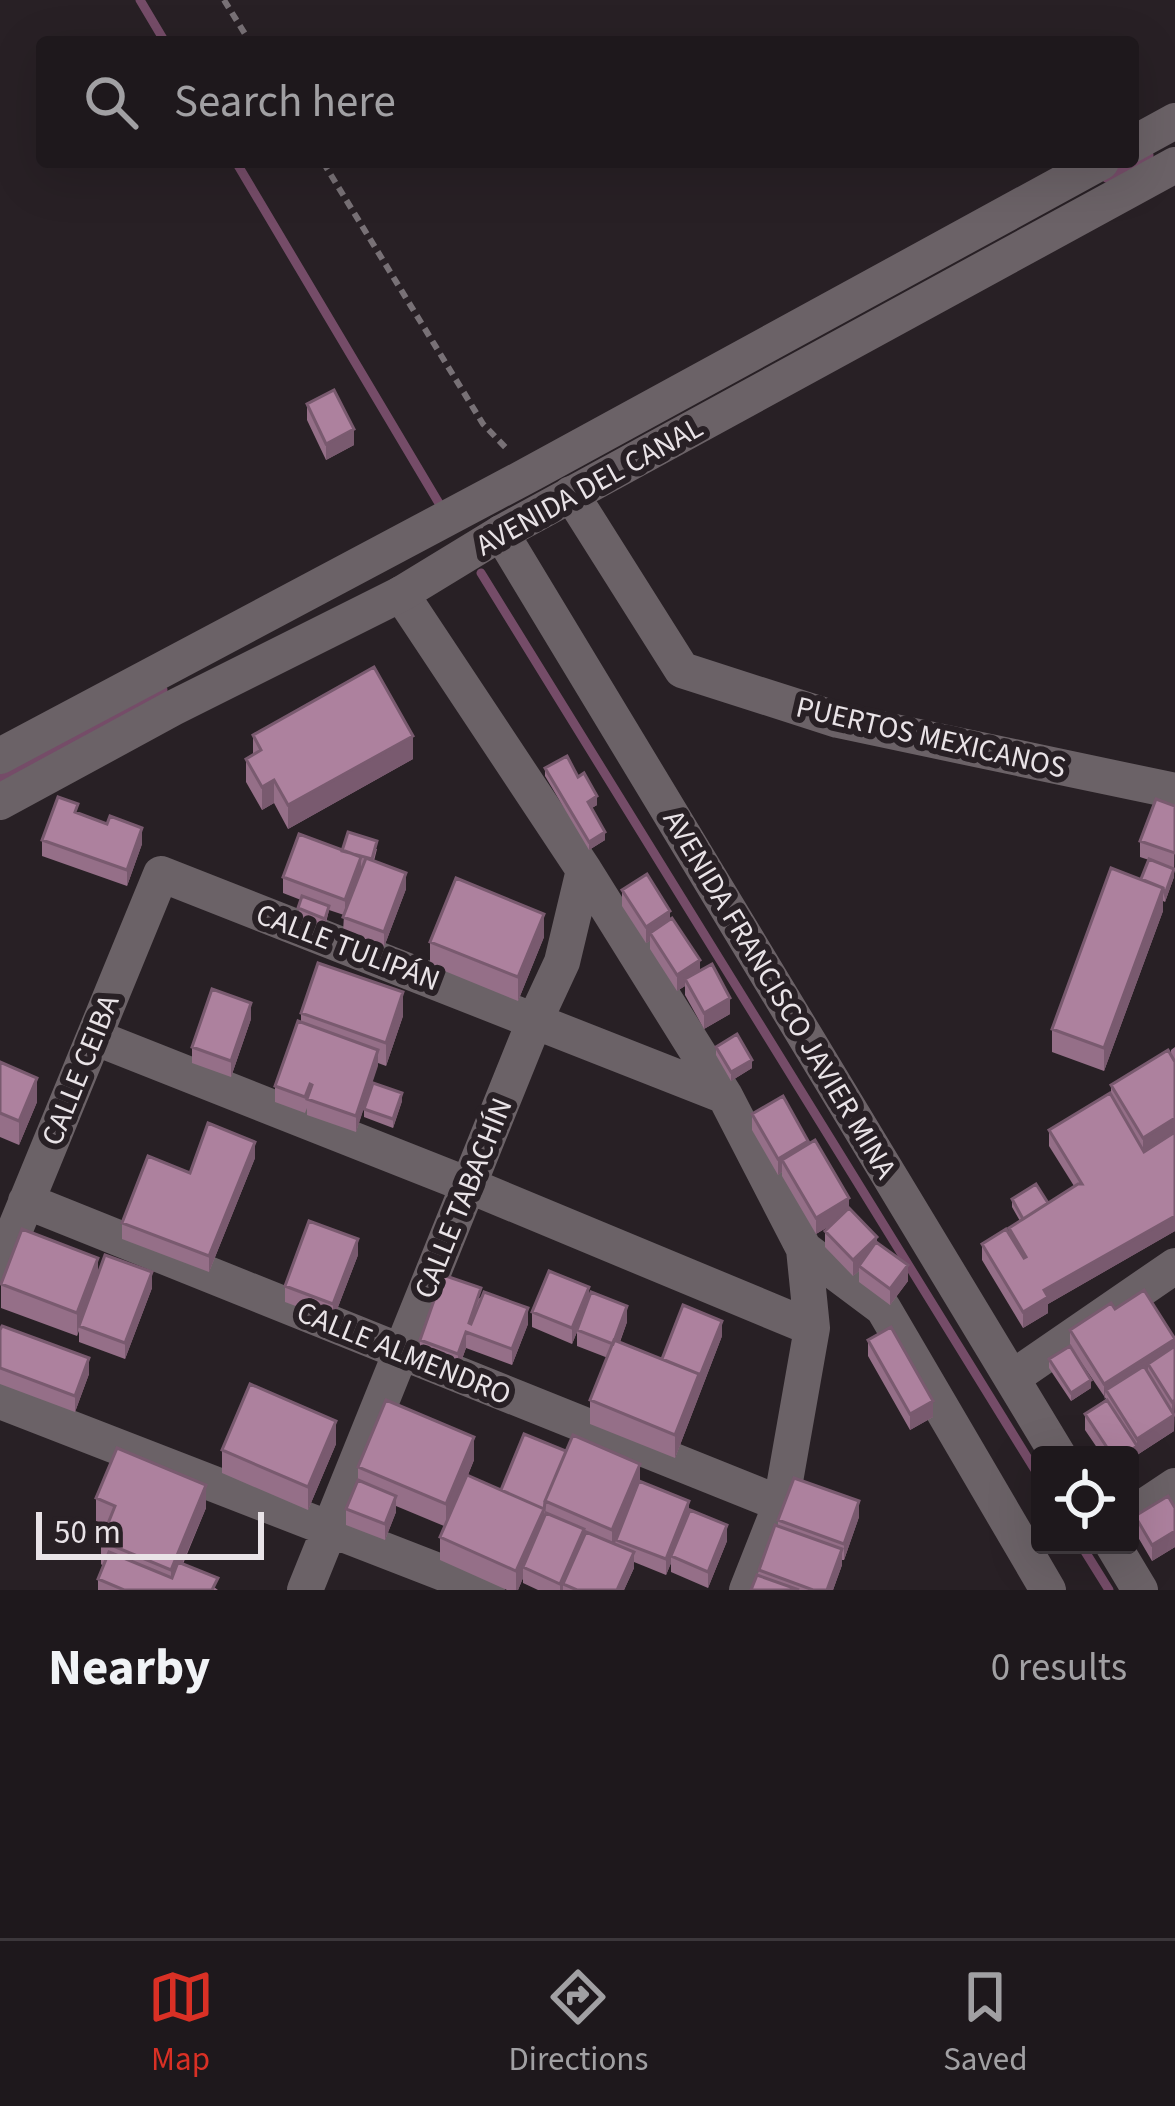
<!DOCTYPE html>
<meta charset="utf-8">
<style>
body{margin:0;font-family:"Source Sans 3",sans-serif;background:#262125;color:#f1f3f6}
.controls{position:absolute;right:36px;bottom:36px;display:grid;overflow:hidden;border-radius:12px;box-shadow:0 12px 48px #0002}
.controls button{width:108px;height:108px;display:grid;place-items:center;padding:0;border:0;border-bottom:3px solid #3c373b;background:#1e181c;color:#f1f3f6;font:60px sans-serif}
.scale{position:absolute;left:36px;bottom:30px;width:228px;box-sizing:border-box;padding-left:12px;border:6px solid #e9e3e7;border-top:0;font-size:33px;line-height:42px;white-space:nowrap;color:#e9e3e7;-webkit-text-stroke:9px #282025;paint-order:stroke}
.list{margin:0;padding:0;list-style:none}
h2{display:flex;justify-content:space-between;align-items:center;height:156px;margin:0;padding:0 48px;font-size:51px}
h2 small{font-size:39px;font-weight:400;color:#a1a0a3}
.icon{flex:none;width:66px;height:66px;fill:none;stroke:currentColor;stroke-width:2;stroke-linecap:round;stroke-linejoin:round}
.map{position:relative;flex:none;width:1175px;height:1590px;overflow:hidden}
.search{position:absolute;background:#1e181c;box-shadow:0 12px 48px #0002;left:36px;right:36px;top:36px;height:132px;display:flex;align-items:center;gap:30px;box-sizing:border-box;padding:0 42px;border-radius:12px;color:#a1a0a3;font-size:45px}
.sheet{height:348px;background:#1e181c}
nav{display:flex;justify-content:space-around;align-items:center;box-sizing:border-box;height:168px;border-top:3px solid #3c373b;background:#1e181c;font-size:33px;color:#a1a0a3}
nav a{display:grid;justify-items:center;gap:6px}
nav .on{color:#d93025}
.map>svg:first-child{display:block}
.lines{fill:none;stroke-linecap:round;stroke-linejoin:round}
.stream{stroke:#754c68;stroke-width:9}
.path{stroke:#787176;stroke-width:6;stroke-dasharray:9 6;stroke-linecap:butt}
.street{stroke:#6b6267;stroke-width:36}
.secondary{stroke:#6b6267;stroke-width:36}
.wall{fill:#956f88}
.shaded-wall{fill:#795a6f}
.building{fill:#ad819e;stroke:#795a6f;stroke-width:3}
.labels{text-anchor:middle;stroke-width:12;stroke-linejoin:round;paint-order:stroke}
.street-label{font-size:30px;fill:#e9e3e7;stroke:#282025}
</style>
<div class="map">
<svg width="1175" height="1590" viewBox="0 0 1175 1590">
<rect width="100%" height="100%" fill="#282025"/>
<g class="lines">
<path class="stream" d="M140 0 165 42
M236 162 443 510
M1106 178 1149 155
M481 573 1040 1478
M0 778 163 690
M1081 1545 1109 1590"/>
<path class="path" d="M224 0 250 42
M323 162 483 424 509 451"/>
<path class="street" d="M1133 144 1175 121
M571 494 682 670 838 720 1175 791
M501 533 1058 1455
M401 594 584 870 725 1096 804 1249 812 1328 781 1504 747 1590
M0 756 532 473 1101 162
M94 1037 468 1185 812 1328
M26 1201 781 1504
M804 1249 883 1308 1048 1590
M0 1266 161 874 725 1096
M1012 1378 1175 1266
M0 1401 487 1590
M1130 1516 1175 1486
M1113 1545 1140 1590
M305 1590 535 1020 562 962 584 870"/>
<path class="secondary" d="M0 802 173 708 401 594 501 533 1175 165"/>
</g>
<path class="wall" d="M307 404 354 445 326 460 307 420Z
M253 735 413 759 288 829 274 803 262 810 246 782V759L253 755Z
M545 768 578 777 597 805 592 808 605 840 589 850 545 776Z
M1175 806 1174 877 1165 902 1163 901V911L1104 1071 1052 1052V1029L1141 879 1149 860 1140 857V841Z
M78 813 142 844 127 886 42 856V840Z
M377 849 374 861 406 889 384 947 343 932 344 915 329 910 325 927 298 916 301 900 283 893V877L342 850Z
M622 890 670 919 700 971 730 1014 704 1029 685 995V986L677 991 650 949V941L646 943 622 906Z
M544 937 518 1001 430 965V942Z
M301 1013 403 1016 386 1066 378 1063 356 1132 307 1115V1108L305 1113 275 1102V1086L301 1022Z
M251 1019 231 1077 192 1063V1047Z
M716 1047 752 1068 731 1081 716 1055Z
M1175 1047V1231L1048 1304V1313L1023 1328 982 1260V1244L1009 1233V1228L1020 1221 1012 1207V1199L1048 1203 1074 1186 1049 1146V1130L1111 1095V1085L1171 1054V1050Z
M0 1062 37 1102 19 1145 0 1137Z
M402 1101 393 1128 364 1117V1109Z
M752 1114 808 1145 849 1208 908 1281 890 1305 859 1282V1271L853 1276 825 1247V1231L833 1224 816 1234 782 1176V1172L778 1175 752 1130Z
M255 1158 209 1272 122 1239V1223L190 1173Z
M358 1255 333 1320 285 1302V1286Z
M98 1275 152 1288 125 1359 79 1342V1331L77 1336 1 1308V1284Z
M481 1297 528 1324 512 1365 466 1348 458 1370 420 1356V1340Z
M589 1299 627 1322 620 1342 662 1359 722 1336 675 1458 590 1424V1400L608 1358 577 1346V1332L572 1344 532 1327V1312Z
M1115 1309 1175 1339 1174 1431 1137 1455V1462L1130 1455H1102L1085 1430V1414L1106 1399 1070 1346V1330Z
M0 1330 89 1374 75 1412 0 1384Z
M868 1340 933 1417 910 1430 868 1356Z
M1049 1359 1091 1388 1071 1401 1049 1368Z
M336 1444 308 1510 222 1473V1450Z
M474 1460 468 1475 501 1490 640 1481 727 1541 708 1588 671 1572V1563L666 1575 634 1562V1568L624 1590H538L523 1583V1578L518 1590H507L440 1560V1537L444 1526 396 1506V1512L385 1540 346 1525V1509L358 1480V1467Z
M96 1498 206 1508 183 1564 218 1590H98V1579L103 1566 101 1564V1541L107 1526 96 1521Z
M1175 1508V1547L1152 1561 1135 1532V1516Z
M859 1517 844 1560H842V1565L833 1590H751L778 1526V1520Z"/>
<path class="shaded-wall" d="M354 429V445L326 460V444Z
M413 736V759L288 829V805Z
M274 780V803L262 810V787Z
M597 796V805L588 810V802Z
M142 828V844L127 886V870Z
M605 832V840L589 850V842Z
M361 857V873L345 916V900Z
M1174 869V877L1165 902V894Z
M406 873V889L384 947V932Z
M1163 888V911L1104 1071V1048Z
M670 911V927L650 933V941L646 943V927Z
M544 914V937L518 1001V977Z
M700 960V976L685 979V986L677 991V975Z
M403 992V1016L386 1066V1043Z
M730 998V1014L704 1029V1013Z
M251 1003V1019L231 1077V1061Z
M378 1050V1066L356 1132V1116Z
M752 1060V1068L731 1081V1072Z
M37 1078V1102L19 1145V1121Z
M402 1093V1101L393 1128V1119Z
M1175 1118V1142L1143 1161V1138Z
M808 1141V1157L782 1160V1172L778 1175V1159Z
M255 1142V1158L209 1272V1256Z
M849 1198V1214L816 1234V1218Z
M1175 1216V1231L1048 1304V1313L1023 1328V1312L1044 1290Z
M877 1237V1253L859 1266V1271L853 1276V1260Z
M358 1239V1255L333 1320V1304Z
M98 1258V1282L79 1326 77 1336V1313Z
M908 1265V1281L890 1305V1289Z
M152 1272V1288L125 1359V1343Z
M589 1287V1303L572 1344V1328Z
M627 1306V1322L613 1360V1344Z
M528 1308V1324L512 1365V1349Z
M722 1321V1336L675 1458V1435Z
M466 1332V1348L458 1370V1354Z
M1175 1339V1354L1148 1364V1372L1106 1390 1104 1400V1384Z
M89 1358V1374L75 1412V1396Z
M1091 1380V1388L1071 1401V1393Z
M1175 1400 1174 1431 1137 1455V1439L1172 1417V1402Z
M933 1401V1417L910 1430V1414Z
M336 1421V1444L308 1510V1487Z
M474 1437V1460L446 1527V1504Z
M1137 1446V1462L1130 1467V1455H1124Z
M640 1464V1488L616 1540 612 1554V1530Z
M206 1485V1508L171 1590V1570Z
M396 1496V1512L385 1540V1524Z
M689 1501V1516L671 1556V1563L666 1575V1559Z
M859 1501V1517L844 1560V1544Z
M544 1509V1532L523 1567V1578L518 1590H516V1571Z
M727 1525V1541L708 1588V1572Z
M584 1529V1545L563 1584V1590H560V1584Z
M1175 1531V1547L1152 1561V1545Z
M842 1549V1565L833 1590H827Z
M634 1552V1568L624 1590H617Z"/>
<path class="building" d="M334 390 354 429 326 444 307 404Z
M374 667 413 736 288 805 274 780 262 787 246 759 261 750 253 735Z
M567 756 578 777 584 773 597 796 588 802 605 832 589 842 545 768Z
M58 797 78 804 75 812 107 824 110 816 142 828 127 870 42 840Z
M1156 799 1175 806V853L1140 841Z
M348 832 377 841 372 859 342 851Z
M299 834 361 857 345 900 283 877Z
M366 858 406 873 384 932 343 917Z
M1149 859 1174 869 1165 894 1163 888 1141 879Z
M1111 868 1163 888 1104 1048 1052 1029Z
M647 874 670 911 646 927 622 890Z
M456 878 544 914 518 977 430 942Z
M302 896 329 906 325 919 298 908Z
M672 918 700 960 677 975 650 933Z
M318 963 403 992 386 1043 301 1013Z
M712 964 730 998 704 1013 685 979Z
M212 989 251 1003 231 1061 192 1047Z
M298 1021 378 1050 356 1116 307 1099 312 1085 310 1084 305 1097 275 1086Z
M737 1034 752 1060 731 1072 716 1047Z
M1168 1050 1175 1062V1118L1143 1138 1111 1085Z
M0 1062 37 1078 19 1121 0 1113Z
M373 1083 402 1093 393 1119 364 1109Z
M1110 1093 1144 1152 1175 1132V1216L1044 1290 1048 1297 1023 1312 982 1244 1006 1229 1024 1258 1026 1257 1009 1228 1078 1184H1082L1049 1130Z
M783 1096 808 1141 778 1159 752 1114Z
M208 1123 255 1142 209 1256 122 1223 148 1156 190 1173Z
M815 1140 849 1198 816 1218 782 1160Z
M1036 1184 1048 1203 1023 1219 1012 1199Z
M849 1208 877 1237 853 1260 825 1231Z
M309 1221 358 1239 333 1304 285 1286Z
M22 1229 98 1258 77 1313 1 1284Z
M876 1242 908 1265 890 1289 859 1266Z
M105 1255 152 1272 125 1343 79 1326Z
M549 1271 589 1287 572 1328 532 1312Z
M443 1275 481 1288 469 1323 471 1324 484 1292 528 1308 512 1349 466 1332 458 1354 420 1340Z
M1144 1290 1175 1339 1104 1384 1070 1330 1111 1303 1115 1309Z
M591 1292 627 1306 613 1344 577 1330Z
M683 1305 722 1321 699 1378V1374L662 1359Z
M2 1326 89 1358 75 1396 0 1368V1330Z
M891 1327 933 1401 910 1414 868 1340Z
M614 1340 699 1374 675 1435 590 1400Z
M1070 1346 1091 1380 1071 1393 1049 1359Z
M1175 1346V1400L1172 1402 1148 1364Z
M1144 1366 1174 1415 1137 1439 1106 1390Z
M250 1384 336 1421 308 1487 222 1450Z
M386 1400 474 1437 446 1504 358 1467Z
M1107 1400 1137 1446 1124 1455H1112L1085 1414Z
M524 1434 566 1451 545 1501 544 1511V1509L501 1490Z
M573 1435 640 1464 612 1530 545 1501Z
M117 1448 206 1485 171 1570 101 1541 115 1506 96 1498Z
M467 1475 544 1509 516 1571 440 1537Z
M794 1478 859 1501 844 1544 778 1520Z
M358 1480 396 1496 385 1524 346 1509Z
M639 1481 689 1501 666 1559 616 1540Z
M1168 1496 1175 1508V1531L1152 1545 1135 1516Z
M690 1510 727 1525 708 1572 671 1556Z
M546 1513 584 1529 560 1584 523 1567Z
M775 1525 842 1549 827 1590H813L759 1570Z
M586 1532 634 1552 617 1590H577L563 1584Z
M109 1552 172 1578 178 1562 218 1578 212 1590H124L98 1579Z
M757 1575 799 1590H751Z"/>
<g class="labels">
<g class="street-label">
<text transform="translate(589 486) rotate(-29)" y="10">AVENIDA DEL CANAL</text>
<text transform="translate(931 737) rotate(13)" y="10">PUERTOS MEXICANOS</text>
<text transform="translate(348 947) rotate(21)" y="10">CALLE TULIPÁN</text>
<text transform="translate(780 994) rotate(59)" y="10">AVENIDA FRANCISCO JAVIER MINA</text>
<text transform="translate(80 1070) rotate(-68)" y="10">CALLE CEIBA</text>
<text transform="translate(463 1198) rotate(-68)" y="10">CALLE TABACHÍN</text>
<text transform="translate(404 1353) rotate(22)" y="10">CALLE ALMENDRO</text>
</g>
</g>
</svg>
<div class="controls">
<button><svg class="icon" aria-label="locate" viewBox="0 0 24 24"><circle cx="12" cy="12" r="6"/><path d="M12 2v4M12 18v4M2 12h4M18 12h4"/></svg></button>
</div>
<div class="scale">50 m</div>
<div class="search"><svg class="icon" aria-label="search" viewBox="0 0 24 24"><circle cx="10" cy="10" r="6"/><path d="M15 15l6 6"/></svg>Search here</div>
</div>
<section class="sheet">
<h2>Nearby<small>0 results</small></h2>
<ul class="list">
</ul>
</section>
<nav>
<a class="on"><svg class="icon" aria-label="map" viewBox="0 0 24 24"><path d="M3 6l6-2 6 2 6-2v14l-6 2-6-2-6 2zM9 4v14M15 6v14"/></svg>Map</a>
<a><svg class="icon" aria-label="directions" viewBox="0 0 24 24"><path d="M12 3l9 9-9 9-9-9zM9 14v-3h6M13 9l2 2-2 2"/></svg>Directions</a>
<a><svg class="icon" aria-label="saved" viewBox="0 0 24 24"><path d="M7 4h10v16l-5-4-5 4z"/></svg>Saved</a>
</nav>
